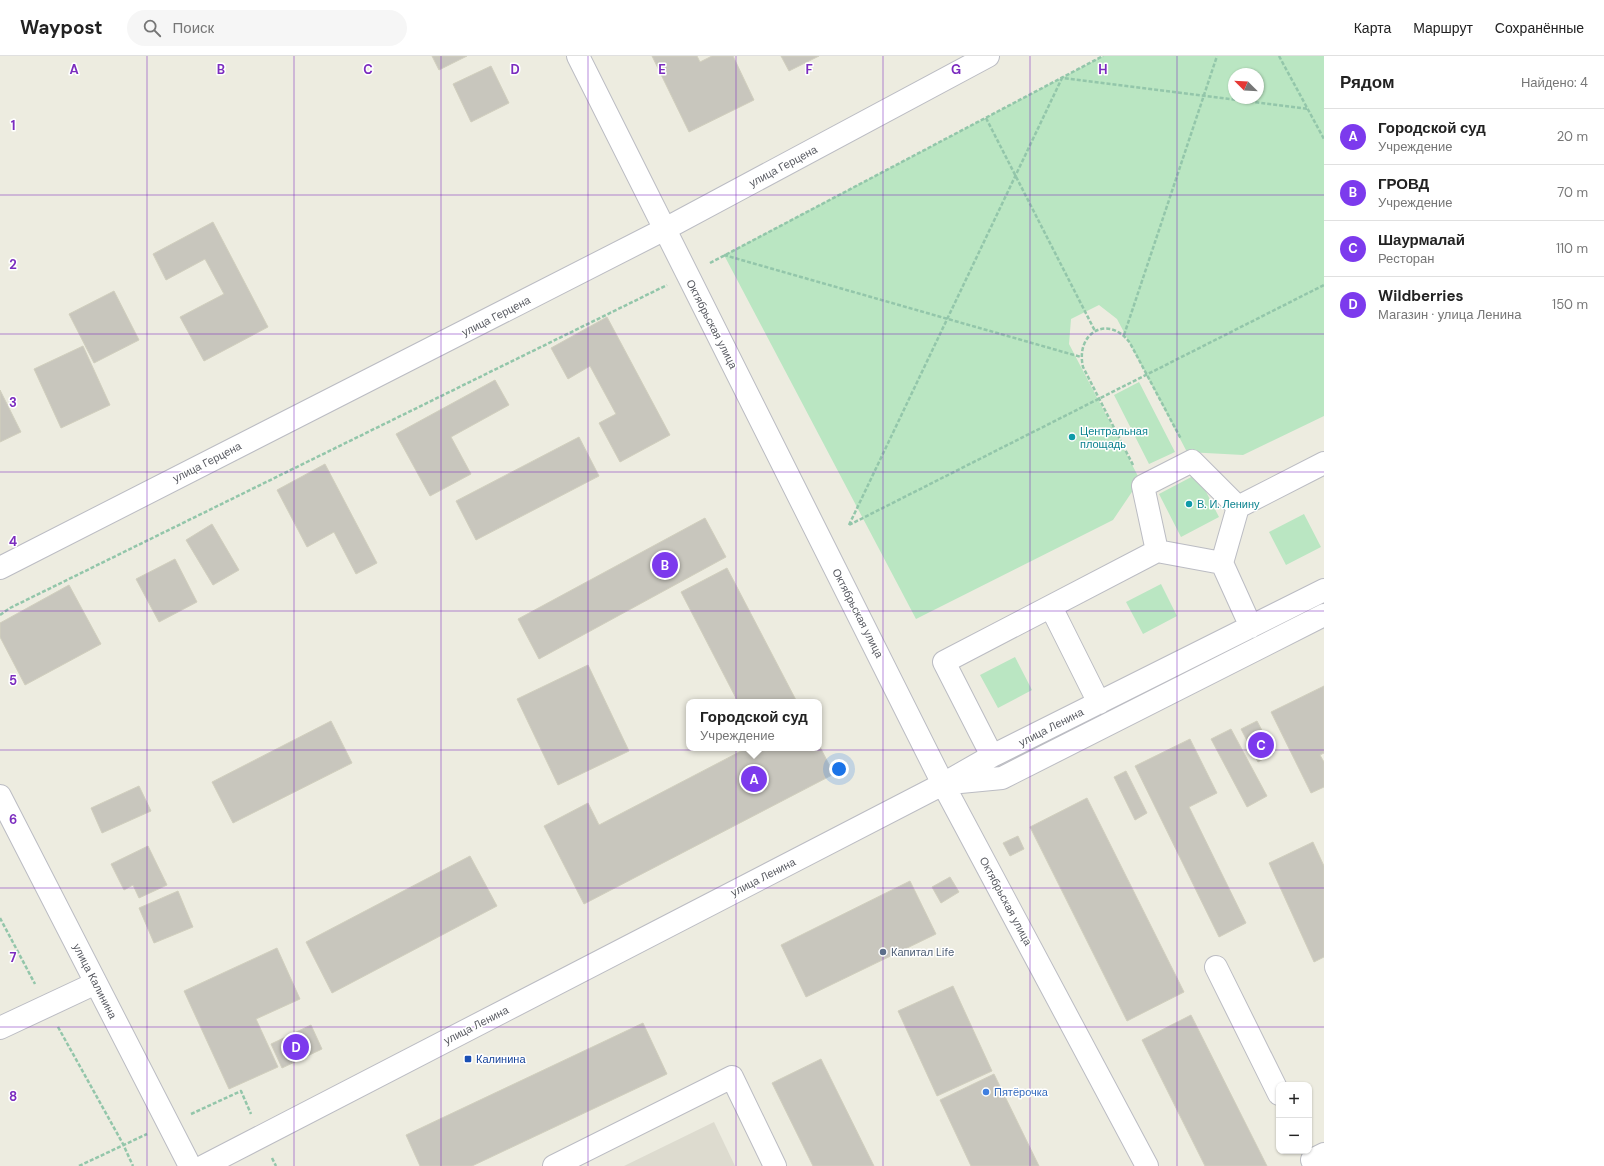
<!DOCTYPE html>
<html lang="ru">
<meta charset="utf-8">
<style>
body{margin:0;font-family:"DM Sans",sans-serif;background:#f6f6f6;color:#222}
.controls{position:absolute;right:12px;bottom:12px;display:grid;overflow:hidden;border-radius:8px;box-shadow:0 1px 3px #0004}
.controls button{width:36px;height:36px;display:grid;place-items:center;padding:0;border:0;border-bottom:1px solid #e0e0e0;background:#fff;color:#222;font:20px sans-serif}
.compass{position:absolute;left:1228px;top:12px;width:36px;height:36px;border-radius:50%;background:#fff;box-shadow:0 1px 3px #0004;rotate:294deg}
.you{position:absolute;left:839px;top:713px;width:14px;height:14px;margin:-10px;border:3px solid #fff;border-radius:50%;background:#1a73e8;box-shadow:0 0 0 6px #1a73e833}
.badge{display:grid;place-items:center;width:26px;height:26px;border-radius:50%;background:#7c3aed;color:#fff;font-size:13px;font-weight:700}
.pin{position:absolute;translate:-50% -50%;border:2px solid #fff;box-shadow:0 1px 4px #0006}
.popup{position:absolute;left:686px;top:643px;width:136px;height:52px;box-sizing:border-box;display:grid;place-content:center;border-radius:8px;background:#fff;filter:drop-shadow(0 1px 3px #0005);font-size:13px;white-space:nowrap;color:#767676}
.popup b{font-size:15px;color:#222}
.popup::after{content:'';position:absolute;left:50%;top:100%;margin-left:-8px;border:8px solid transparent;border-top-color:#fff}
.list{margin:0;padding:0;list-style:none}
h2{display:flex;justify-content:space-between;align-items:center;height:52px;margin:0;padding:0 16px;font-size:17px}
h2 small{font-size:13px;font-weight:400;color:#767676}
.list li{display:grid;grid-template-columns:26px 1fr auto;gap:12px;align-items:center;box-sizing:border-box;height:56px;padding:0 16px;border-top:1px solid #e0e0e0}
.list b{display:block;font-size:15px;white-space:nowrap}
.list p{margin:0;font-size:13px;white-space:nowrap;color:#767676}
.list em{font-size:13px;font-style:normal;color:#767676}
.icon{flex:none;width:22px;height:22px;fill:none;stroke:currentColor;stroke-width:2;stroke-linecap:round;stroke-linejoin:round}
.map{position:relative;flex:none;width:1324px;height:1110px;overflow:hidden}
header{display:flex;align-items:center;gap:24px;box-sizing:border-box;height:56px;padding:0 20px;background:#fff;border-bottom:1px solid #e0e0e0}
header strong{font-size:19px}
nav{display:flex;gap:22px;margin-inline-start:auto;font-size:14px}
.search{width:280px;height:36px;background:#f6f6f6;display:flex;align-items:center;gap:10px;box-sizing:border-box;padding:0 14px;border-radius:22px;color:#767676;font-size:15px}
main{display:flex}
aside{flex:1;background:#fff}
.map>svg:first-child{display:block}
.education{fill:#dddbcf}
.green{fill:#bae6c2;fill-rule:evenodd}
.building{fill:#c8c6bd;stroke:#d1cfbe}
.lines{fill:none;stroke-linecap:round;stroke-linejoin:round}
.minor-casing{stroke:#bbbcc3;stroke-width:24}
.path{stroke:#93c6aa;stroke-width:2.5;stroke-dasharray:4 2;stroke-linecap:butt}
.minor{stroke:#fff;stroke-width:22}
.grid{fill:none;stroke:#7b2cbf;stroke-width:1;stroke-opacity:0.55}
.culture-dot{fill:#0f9aa8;stroke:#fff;stroke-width:1.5}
.service-dot{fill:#5c6f8a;stroke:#fff;stroke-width:1.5}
.transit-dot{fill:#1a4fb4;stroke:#fff;stroke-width:1.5}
.shop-dot{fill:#3f7fe0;stroke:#fff;stroke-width:1.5}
.labels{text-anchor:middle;stroke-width:3;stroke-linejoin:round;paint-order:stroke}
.street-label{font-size:11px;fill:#595b62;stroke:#fff}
.culture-label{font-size:11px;fill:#0d838f;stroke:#fff;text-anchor:start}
.service-label{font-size:11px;fill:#4e5e75;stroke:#fff;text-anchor:start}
.transit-label{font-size:11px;fill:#164399;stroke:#fff;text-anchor:start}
.shop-label{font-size:11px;fill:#366cbe;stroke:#fff;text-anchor:start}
.grid-label{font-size:13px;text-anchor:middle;font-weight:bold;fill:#7b2cbf;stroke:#fff;stroke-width:3;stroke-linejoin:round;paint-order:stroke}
</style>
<header>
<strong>Waypost</strong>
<div class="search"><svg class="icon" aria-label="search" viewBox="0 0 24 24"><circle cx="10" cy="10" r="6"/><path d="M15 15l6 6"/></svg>Поиск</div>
<nav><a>Карта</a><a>Маршрут</a><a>Сохранённые</a></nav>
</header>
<main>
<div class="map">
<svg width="1324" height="1110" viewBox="0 0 1324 1110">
<rect width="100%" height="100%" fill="#edece0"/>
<path class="education" d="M714 1066 735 1110H624Z"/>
<path class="green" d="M1103 0H1324V360L1243 399 1187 396 1117 263 1099 249 1071 263 1069 288 1140 424 1113 464 916 563 724 199ZM1234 18H1258V42H1234Z
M1139 326 1175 396 1149 408 1114 339Z
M1197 418 1219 461 1181 481 1159 438Z
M1304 458 1321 491 1286 509 1269 476Z
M1161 528 1177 560 1143 578 1126 546Z
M1015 601 1032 634 998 652 980 619Z"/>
<path class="building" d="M432 0H467L439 14Z
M652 0H697L700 6 712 0H733L754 44 689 76Z
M781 0H819L789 15Z
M491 10 509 47 471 66 453 28Z
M213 166 268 271 204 305 180 261 224 238 205 203 166 224 153 198Z
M114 235 139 284 94 307 69 258Z
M607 261 670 379 620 406 599 367 616 358 590 310 568 323 551 292Z
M83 290 110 349 61 372 34 313Z
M495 324 509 349 451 381 471 418 430 440 396 378Z
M0 334 21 376 0 386Z
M579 381 599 420 476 484 456 445Z
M325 408 377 507 356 518 334 476 307 491 277 434Z
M705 462 726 501 539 603 518 563Z
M212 468 239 514 213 529 186 484Z
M175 503 197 546 159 566 136 523Z
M727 512 797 646H738L681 536Z
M69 529 101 588 25 629 0 581V567Z
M588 609 629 695 558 729 517 643Z
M1324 630V697L1320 699 1324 706V731L1311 737 1271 656Z
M331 665 352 707 233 767 212 726Z
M1257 665 1274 697 1258 706 1241 673Z
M1231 673 1267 740 1247 751 1211 683Z
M1190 683 1217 737 1189 751 1246 867 1219 881 1135 710Z
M819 689 834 718 584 848 544 770 588 747 599 769 747 692H819Z
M1126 715 1147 757 1135 764 1114 721Z
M139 730 151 755 102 777 91 752Z
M1087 742 1184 936 1127 965 1030 771Z
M1018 780 1024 793 1010 800 1003 787Z
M1313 786 1324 810V901L1314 906 1269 807Z
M148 790 167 829 139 842 133 829 124 834 111 808Z
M470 800 497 850 332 937 306 886Z
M950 821 959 836 941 847 932 831Z
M910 825 936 878 806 941 781 889Z
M178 835 193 871 154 887 139 852Z
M277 892 300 943 256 963 278 1011 229 1033 184 935Z
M953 930 992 1015 937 1040 898 955Z
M1191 959 1267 1110H1205L1142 984Z
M643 967 667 1018 472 1110H420L406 1079Z
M311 969 322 993 282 1012 271 988Z
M821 1003 874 1110H813L772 1027Z
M994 1018 1039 1110H971L940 1044Z"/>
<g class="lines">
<defs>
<path id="minor" d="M578 0 943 728 1147 1110
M1157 495 1143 430 1192 405 1238 451
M1222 507 1251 571
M0 512 665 173 988 0
M1051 551 1099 647
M992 700 944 606 1157 495 1222 507 1238 451 1324 407
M950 727 1002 722 1324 559
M0 740 190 1110
M1216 911 1279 1038
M0 972 96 927
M204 1110 943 728 992 700 1324 534
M554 1110 732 1021 775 1110
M1315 1110 1312 1104 1324 1098"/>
</defs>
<use href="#minor" class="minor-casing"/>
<path class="path" d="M1279 0 1324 83
M986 62 1095 275
M724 199 1081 301
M710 207 1103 0
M1124 279 1217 0
M1133 409 1083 311C1075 276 1109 258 1130 287L1181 383
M849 469 1062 22 1308 53
M849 469 1324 229
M0 559 10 552 667 229
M0 862 35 928
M58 971 123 1088 133 1110
M191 1058 241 1035 251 1058
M272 1102 276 1110
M79 1110 147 1078"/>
<use href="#minor" class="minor"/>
</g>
<path class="grid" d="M147 0V1110M294 0V1110M441 0V1110M588 0V1110M736 0V1110M883 0V1110M1030 0V1110M1177 0V1110M0 139H1324M0 278H1324M0 416H1324M0 555H1324M0 694H1324M0 832H1324M0 971H1324"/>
<g class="culture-dot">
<circle cx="1072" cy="381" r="4"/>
<circle cx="1189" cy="448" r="4"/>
</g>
<circle class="service-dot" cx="883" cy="896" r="4"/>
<rect class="transit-dot" x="464" y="999" width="8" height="8" rx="2"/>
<circle class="shop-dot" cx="986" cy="1036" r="4"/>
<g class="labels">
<g class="street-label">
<text transform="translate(783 110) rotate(-28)" y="4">улица Герцена</text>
<text transform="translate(496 260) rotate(-27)" y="4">улица Герцена</text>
<text transform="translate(712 268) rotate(63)" y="4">Октябрьская улица</text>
<text transform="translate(207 406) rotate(-27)" y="4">улица Герцена</text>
<text transform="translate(858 557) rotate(63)" y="4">Октябрьская улица</text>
<text transform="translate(1051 671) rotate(-27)" y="4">улица Ленина</text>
<text transform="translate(763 821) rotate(-27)" y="4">улица Ленина</text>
<text transform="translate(1006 845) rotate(62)" y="4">Октябрьская улица</text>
<text transform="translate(95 925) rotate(63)" y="4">улица Калинина</text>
<text transform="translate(476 969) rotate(-27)" y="4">улица Ленина</text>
</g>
<g class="culture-label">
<text x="1080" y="379">Центральная<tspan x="1080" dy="13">площадь</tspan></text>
<text x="1197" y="452">В. И. Ленину</text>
</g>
<g class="service-label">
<text x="891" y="900">Капитал Life</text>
</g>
<g class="transit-label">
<text x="476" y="1007">Калинина</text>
</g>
<g class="shop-label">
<text x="994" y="1040">Пятёрочка</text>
</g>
</g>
<g class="grid-label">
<text x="74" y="18">A</text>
<text x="221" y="18">B</text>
<text x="368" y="18">C</text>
<text x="515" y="18">D</text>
<text x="662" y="18">E</text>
<text x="809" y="18">F</text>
<text x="956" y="18">G</text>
<text x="1103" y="18">H</text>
<text x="13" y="74">1</text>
<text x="13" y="213">2</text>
<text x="13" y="351">3</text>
<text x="13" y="490">4</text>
<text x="13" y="629">5</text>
<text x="13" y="768">6</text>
<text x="13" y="906">7</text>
<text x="13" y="1045">8</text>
</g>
</svg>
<div class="controls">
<button>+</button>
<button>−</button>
</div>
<svg class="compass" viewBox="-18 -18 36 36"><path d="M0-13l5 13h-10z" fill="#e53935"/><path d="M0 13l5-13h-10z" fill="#767676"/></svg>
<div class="you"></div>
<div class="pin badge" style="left:754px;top:723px">A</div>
<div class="popup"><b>Городской суд</b>Учреждение</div>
<div class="pin badge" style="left:665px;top:509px">B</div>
<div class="pin badge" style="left:1261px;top:689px">C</div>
<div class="pin badge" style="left:296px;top:991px">D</div>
</div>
<aside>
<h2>Рядом<small>Найдено: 4</small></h2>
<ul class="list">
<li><span class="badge">A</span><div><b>Городской суд</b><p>Учреждение</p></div><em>20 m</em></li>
<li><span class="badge">B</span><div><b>ГРОВД</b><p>Учреждение</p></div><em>70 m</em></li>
<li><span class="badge">C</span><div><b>Шаурмалай</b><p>Ресторан</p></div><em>110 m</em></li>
<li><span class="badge">D</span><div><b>Wildberries</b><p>Магазин · улица Ленина</p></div><em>150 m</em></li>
</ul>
</aside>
</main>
